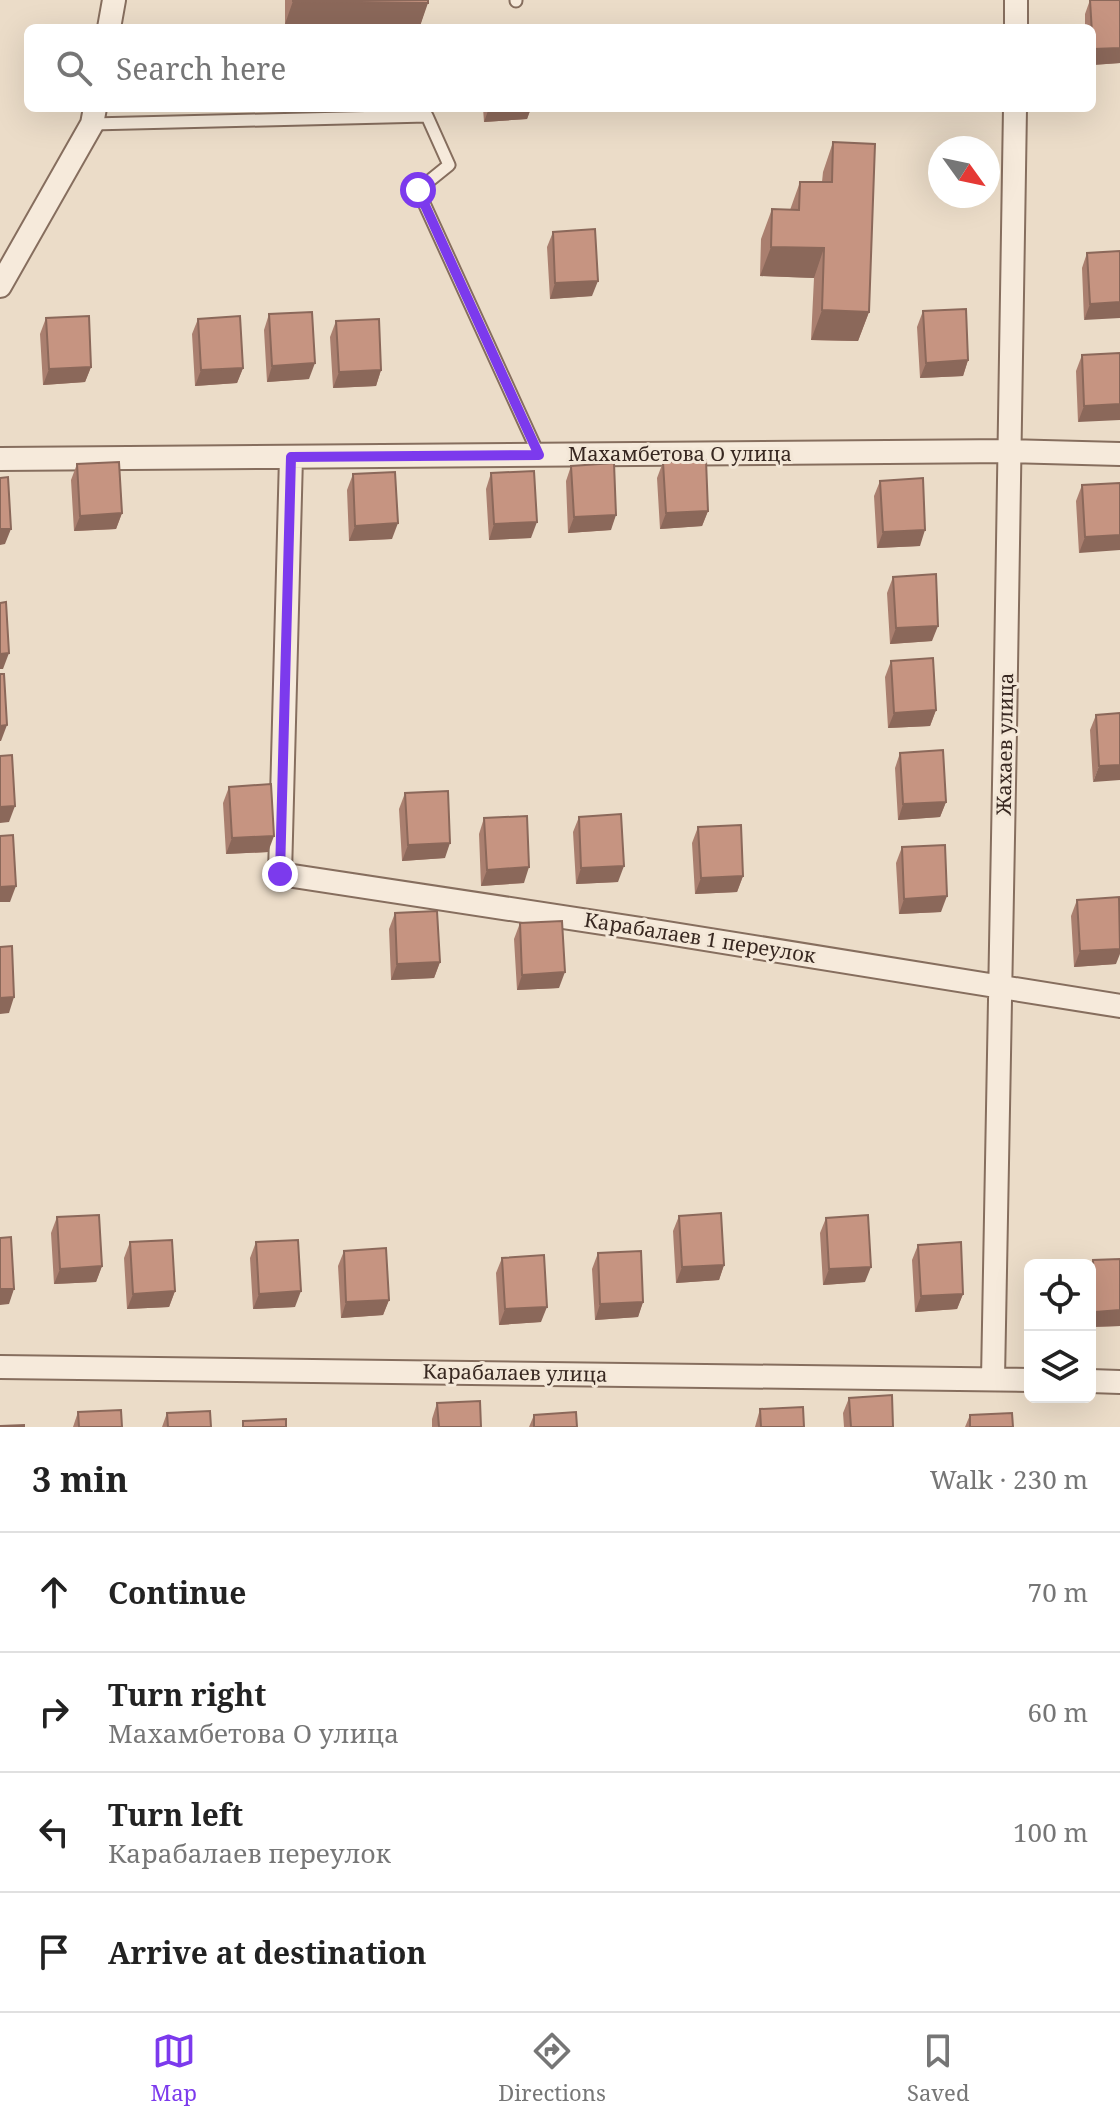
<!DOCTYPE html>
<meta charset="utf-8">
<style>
body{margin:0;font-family:"Noto Serif",serif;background:#f6f6f6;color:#222}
.controls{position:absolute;right:24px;bottom:24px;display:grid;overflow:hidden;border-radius:12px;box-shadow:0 8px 32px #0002}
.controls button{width:72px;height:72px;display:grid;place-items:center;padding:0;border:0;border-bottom:2px solid #e0e0e0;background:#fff;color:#222;font:40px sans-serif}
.compass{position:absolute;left:928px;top:136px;width:72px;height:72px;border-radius:50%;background:#fff;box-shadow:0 8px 32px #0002;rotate:123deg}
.stop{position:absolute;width:24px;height:24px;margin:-18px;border:6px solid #7c3aed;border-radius:50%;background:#fff}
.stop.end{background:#7c3aed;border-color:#fff;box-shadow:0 2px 8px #0008}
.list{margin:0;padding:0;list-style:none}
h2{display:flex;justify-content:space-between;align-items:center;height:104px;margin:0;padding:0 32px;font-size:34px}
h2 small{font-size:26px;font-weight:400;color:#767676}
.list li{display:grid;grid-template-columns:52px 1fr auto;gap:24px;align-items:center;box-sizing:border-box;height:120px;padding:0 32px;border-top:2px solid #e0e0e0}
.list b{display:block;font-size:30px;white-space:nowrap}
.list p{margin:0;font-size:26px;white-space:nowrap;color:#767676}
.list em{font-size:26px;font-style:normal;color:#767676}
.icon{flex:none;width:44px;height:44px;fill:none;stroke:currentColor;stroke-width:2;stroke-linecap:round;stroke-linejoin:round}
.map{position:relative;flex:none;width:1120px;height:1427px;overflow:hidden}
.search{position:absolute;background:#fff;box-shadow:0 8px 32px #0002;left:24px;right:24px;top:24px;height:88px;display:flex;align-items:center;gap:20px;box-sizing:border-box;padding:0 28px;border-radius:12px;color:#767676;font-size:30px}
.sheet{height:584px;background:#fff}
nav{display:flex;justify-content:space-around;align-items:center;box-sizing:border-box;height:112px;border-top:2px solid #e0e0e0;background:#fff;font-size:22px;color:#767676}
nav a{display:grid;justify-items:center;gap:4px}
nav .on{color:#7c3aed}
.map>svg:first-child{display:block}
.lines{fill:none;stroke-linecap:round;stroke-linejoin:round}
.lane-casing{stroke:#866e5e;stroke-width:15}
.street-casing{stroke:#866e5e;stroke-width:26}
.lane{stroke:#f6eadb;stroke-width:11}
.street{stroke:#f6eadb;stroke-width:22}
.wall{fill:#aa7f6f}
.shaded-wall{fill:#8b685a}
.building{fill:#c69481;stroke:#8b685a;stroke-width:2}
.route{stroke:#7c3aed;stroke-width:10}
.labels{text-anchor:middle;stroke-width:6;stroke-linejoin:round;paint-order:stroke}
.street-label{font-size:20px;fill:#382821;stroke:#f3e7d7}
</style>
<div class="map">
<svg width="1120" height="1427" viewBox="0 0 1120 1427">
<rect width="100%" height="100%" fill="#ebdcc8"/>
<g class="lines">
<defs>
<path id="lane" d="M516 0V1
M92 124 427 116 449 165 418 190 539 455"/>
<path id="street" d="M109 28 114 0
M1016 28V0
M0 286 92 124 95 108
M291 457 280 874 661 932 1120 1006
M0 459 1011 451 1120 454
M0 1367 1030 1380
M993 1379C1000 955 1010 532 1015 108
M1090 1381 1120 1382"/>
</defs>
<use href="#lane" class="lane-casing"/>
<use href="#street" class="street-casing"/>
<use href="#lane" class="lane"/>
<use href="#street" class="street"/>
</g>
<path class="wall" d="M285 0H428L420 26 285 24Z
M1090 0H1120V63L1092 65V28H1085V14Z
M483 108H531L527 119 484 122Z
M833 142 869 312 858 341 811 340 814 278 760 276 761 239 772 209 790 210 800 182H822L823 172Z
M553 232 592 296 550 299 547 247Z
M1120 251 1084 320 1082 268 1087 253Z
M923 311 968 360 963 376 920 378 917 327Z
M269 314 309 379 267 382 264 330Z
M46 318 91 367 85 382 43 385 40 334Z
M198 319 243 368 237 383 195 386 192 334Z
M336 321 381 370 376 386 333 388 330 337Z
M1120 353 1078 422 1076 371 1082 355Z
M663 462 708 511 702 526 660 529 657 478Z
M77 464 122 513 116 529 74 531 71 480Z
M571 466 611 530 568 533 566 481Z
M491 473 531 538 489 540 486 489Z
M353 474 392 539 349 541 347 490Z
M880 481 920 546 877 548 874 496Z
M1120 483 1079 553 1076 501 1082 485Z
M893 577 932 641 890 644 887 593Z
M891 661 936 710 930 726 888 728 885 677Z
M1120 713 1093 782 1090 730 1096 715Z
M900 753 946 802 940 817 898 820 895 768Z
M229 787 268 852 226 854 223 803Z
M405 793 445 858 402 861 399 809Z
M579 817 618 882 576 884 573 832Z
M484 818 524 883 481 886 479 834Z
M698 827 743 876 737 892 695 894 692 843Z
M902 847 941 912 899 914 896 863Z
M1077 900 1116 964 1074 967 1071 916Z
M395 913 440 962 434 978 391 980 389 929Z
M520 923 559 988 517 990 514 939Z
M679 1216 724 1265 719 1280 676 1283 673 1231Z
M57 1217 102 1266 96 1282 54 1284 51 1233Z
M826 1218 865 1282 823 1285 820 1233Z
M130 1242 175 1291 169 1307 127 1309 124 1258Z
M256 1242 295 1307 253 1309 250 1258Z
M918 1245 963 1294 957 1309 915 1312 912 1260Z
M344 1251 389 1300 383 1315 341 1318 338 1266Z
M598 1253 643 1302 638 1317 595 1320 592 1269Z
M502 1258 541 1322 499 1325 496 1273Z
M1093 1260 1120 1326 1090 1327V1268Z
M849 1398 893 1427H844L843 1413Z
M437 1403 481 1427H432V1419Z
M760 1409 804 1427H755Z
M78 1412 122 1427H73Z
M167 1413 211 1427H162Z
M534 1415 577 1427H529Z
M970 1415 1013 1427H965Z"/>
<path class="shaded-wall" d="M293 1 428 3 420 26 285 24Z
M1120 48V63L1092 65 1093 49Z
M489 108H531L527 119 484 122Z
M771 247 824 248 814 278 760 276Z
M598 281 592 296 550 299 555 283Z
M1120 302V318L1084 320 1090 304Z
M822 310 869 312 858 341 811 340Z
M968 360 963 376 920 378 926 363Z
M315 363 309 379 267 382 272 366Z
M91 367 85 382 43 385 49 369Z
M243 368 237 383 195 386 201 370Z
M381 370 376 386 333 388 339 372Z
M1120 404V420L1078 422 1084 406Z
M708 511 702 526 660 529 666 513Z
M122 513 116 529 74 531 80 516Z
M616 515 611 530 568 533 574 517Z
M537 522 531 538 489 540 494 524Z
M398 523 392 539 349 541 355 526Z
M0 529H11L5 544 0 545Z
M925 530 920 546 877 548 883 532Z
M1120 535V550L1079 553 1085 537Z
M938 626 932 641 890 644 896 628Z
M9 653 3 669H0V654Z
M936 710 930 726 888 728 894 713Z
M7 725 1 741H0V726Z
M1120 765V780L1093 782 1099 766Z
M946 802 940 817 898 820 903 804Z
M15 806 9 822 0 823V807Z
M274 836 268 852 226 854 232 838Z
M450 843 445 858 402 861 408 845Z
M624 866 618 882 576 884 581 868Z
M529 867 524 883 481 886 487 870Z
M743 876 737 892 695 894 701 878Z
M16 886 10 902H0V887Z
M947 896 941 912 899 914 904 899Z
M1120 949V954L1116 964 1074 967 1080 951Z
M440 962 434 978 391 980 397 964Z
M565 972 559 988 517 990 522 975Z
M14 997 9 1013 0 1014V998Z
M724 1265 719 1280 676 1283 682 1267Z
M102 1266 96 1282 54 1284 60 1269Z
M871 1267 865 1282 823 1285 829 1269Z
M0 1289H14L9 1304 0 1305Z
M175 1291 169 1307 127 1309 133 1294Z
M301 1291 295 1307 253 1309 259 1294Z
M963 1294 957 1309 915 1312 921 1296Z
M389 1300 383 1315 341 1318 346 1302Z
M643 1302 638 1317 595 1320 600 1304Z
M547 1307 541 1322 499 1325 505 1309Z
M1120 1310V1326L1090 1327 1095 1312Z"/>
<path class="building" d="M293 0H428V3L293 1Z
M1090 0H1120V48L1093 49Z
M833 142 875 144 869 312 822 310 824 248 771 247 772 209 799 210 800 182H832Z
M595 229 598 281 555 283 553 232Z
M1120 251V302L1090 304 1087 253Z
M966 309 968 360 926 363 923 311Z
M312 312 315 363 272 366 269 314Z
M89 316 91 367 49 369 46 318Z
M240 316 243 368 201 370 198 319Z
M379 319 381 370 339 372 336 321Z
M1120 353V404L1084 406 1082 355Z
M706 460 708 511 666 513 663 462Z
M119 462 122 513 80 516 77 464Z
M614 463 616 515 574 517 571 466Z
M534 471 537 522 494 524 491 473Z
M395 472 398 523 355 526 353 474Z
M8 477 11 529H0V478Z
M923 478 925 530 883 532 880 481Z
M1120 483V535L1085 537 1082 485Z
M936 574 938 626 896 628 893 577Z
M6 602 9 653 0 654V603Z
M933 658 936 710 894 713 891 661Z
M0 674H4L7 725 0 726Z
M1120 713V765L1099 766 1096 715Z
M943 750 946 802 903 804 900 753Z
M12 755 15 806 0 807V756Z
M271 784 274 836 232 838 229 787Z
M448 791 450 843 408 845 405 793Z
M621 814 624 866 581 868 579 817Z
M527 816 529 867 487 870 484 818Z
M741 825 743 876 701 878 698 827Z
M13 835 16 886 0 887V836Z
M945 845 947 896 904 899 902 847Z
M1119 897 1120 949 1080 951 1077 900Z
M437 911 440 962 397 964 395 913Z
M562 921 565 972 522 975 520 923Z
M12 946 14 997 0 998V947Z
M721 1213 724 1265 682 1267 679 1216Z
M99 1215 102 1266 60 1269 57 1217Z
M868 1215 871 1267 829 1269 826 1218Z
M11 1237 14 1289H0V1238Z
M172 1240 175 1291 133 1294 130 1242Z
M298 1240 301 1291 259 1294 256 1242Z
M961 1242 963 1294 921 1296 918 1245Z
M386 1248 389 1300 346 1302 344 1251Z
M641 1251 643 1302 600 1304 598 1253Z
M544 1255 547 1307 505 1309 502 1258Z
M1120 1259V1310L1095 1312 1093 1260Z
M892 1395 893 1427H851L849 1398Z
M480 1401 481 1427H439L437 1403Z
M803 1407 804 1427H761L760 1409Z
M121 1410 122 1427H79L78 1412Z
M210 1411 211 1427H168L167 1413Z
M576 1412 577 1427H534V1415Z
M1012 1413 1013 1427H970V1415Z
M286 1419V1427H243V1421Z
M24 1425V1427H0V1426Z"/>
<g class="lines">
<path class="route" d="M280 874 291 457 539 455 418 190"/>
</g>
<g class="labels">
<g class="street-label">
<text x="680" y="461">Махамбетова О улица</text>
<text transform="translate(1005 744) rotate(-89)" y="7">Жахаев улица</text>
<text transform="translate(700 938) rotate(9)" y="7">Карабалаев 1 переулок</text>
<text transform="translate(515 1373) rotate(1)" y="7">Карабалаев улица</text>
</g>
</g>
</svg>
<div class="controls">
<button><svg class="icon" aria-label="locate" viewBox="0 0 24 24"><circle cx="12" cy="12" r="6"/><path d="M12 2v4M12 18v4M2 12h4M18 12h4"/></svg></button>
<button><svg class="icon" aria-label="layers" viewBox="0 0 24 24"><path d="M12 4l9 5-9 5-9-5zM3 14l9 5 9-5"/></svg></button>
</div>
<svg class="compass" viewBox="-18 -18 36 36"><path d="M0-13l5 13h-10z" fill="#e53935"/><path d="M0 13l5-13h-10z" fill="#767676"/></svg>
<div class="stop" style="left:418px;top:190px"></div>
<div class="stop end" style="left:280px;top:874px"></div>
<div class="search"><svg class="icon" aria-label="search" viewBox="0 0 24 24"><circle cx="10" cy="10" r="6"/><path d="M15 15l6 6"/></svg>Search here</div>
</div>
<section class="sheet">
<h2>3 min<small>Walk · 230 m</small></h2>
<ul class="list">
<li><svg class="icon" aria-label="ahead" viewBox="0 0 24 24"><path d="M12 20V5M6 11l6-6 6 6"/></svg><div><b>Continue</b></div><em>70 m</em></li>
<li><svg class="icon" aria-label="right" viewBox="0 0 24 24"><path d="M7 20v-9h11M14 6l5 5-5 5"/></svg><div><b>Turn right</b><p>Махамбетова О улица</p></div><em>60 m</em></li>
<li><svg class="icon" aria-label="left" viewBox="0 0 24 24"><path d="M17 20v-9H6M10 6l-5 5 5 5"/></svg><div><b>Turn left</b><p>Карабалаев переулок</p></div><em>100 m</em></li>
<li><svg class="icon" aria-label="arrive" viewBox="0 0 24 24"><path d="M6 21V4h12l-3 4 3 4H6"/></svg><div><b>Arrive at destination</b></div></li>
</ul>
</section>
<nav>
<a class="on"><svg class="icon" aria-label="map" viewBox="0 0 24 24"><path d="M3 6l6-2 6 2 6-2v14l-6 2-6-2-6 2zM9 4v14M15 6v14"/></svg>Map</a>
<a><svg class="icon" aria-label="directions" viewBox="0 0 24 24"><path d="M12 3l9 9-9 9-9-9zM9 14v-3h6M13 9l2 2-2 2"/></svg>Directions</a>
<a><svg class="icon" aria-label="saved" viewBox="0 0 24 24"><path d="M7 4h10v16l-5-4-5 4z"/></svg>Saved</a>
</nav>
